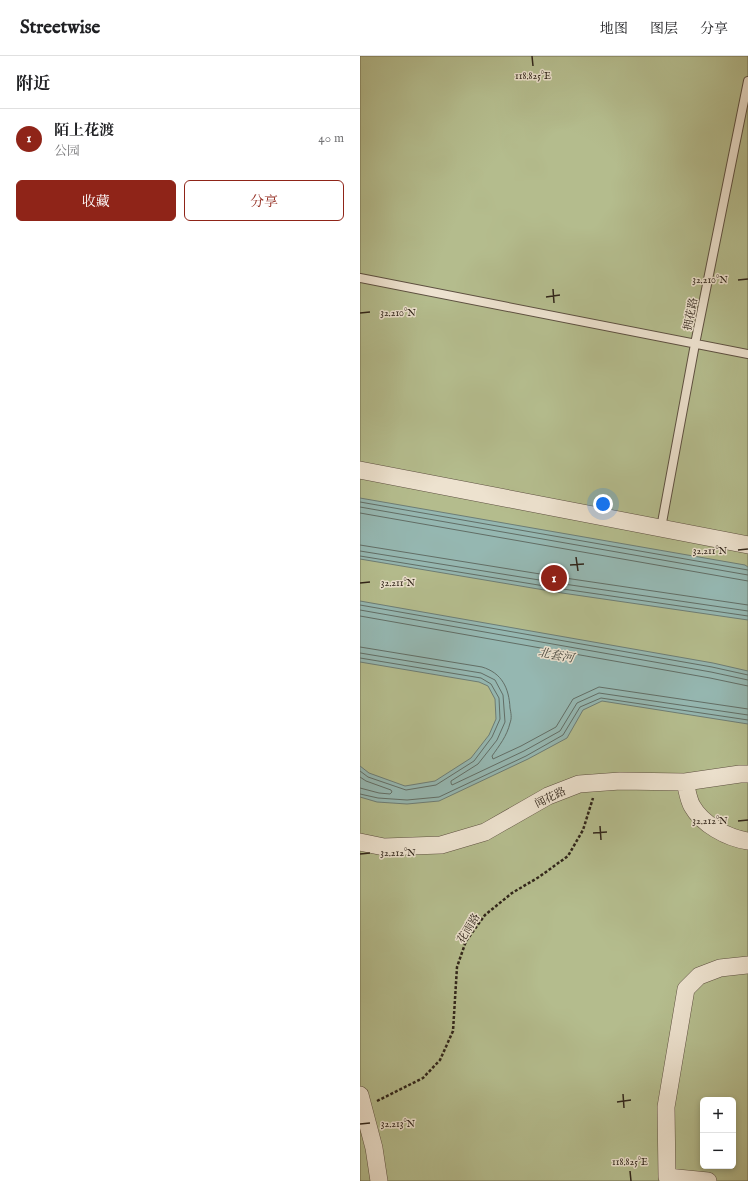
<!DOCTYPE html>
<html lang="zh">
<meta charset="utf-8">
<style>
body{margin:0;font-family:"IM FELL English","Noto Serif SC",serif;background:#f2f2f2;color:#202124}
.controls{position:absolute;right:12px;bottom:12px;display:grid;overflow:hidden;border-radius:6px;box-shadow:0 2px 6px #0003}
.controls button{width:36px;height:36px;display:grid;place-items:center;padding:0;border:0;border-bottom:1px solid #e0e0e0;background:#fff;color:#202124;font:20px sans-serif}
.you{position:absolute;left:243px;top:448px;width:14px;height:14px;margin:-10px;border:3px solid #fff;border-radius:50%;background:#1a73e8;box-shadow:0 0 0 6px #1a73e833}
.badge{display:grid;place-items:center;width:26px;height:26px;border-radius:50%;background:#8f2418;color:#fff;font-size:13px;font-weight:700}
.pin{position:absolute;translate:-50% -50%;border:2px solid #fff;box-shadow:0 1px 4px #0006}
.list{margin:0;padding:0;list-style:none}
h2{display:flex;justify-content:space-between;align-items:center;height:52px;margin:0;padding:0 16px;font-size:17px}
h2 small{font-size:13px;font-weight:400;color:#757577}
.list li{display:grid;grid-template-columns:26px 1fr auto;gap:12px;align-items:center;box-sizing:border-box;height:60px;padding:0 16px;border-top:1px solid #e0e0e0}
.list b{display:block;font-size:15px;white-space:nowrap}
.list p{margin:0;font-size:13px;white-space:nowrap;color:#757577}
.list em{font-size:13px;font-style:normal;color:#757577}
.actions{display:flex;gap:8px;padding:12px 16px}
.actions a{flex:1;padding:9px 0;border:1px solid #8f2418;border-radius:6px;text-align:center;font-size:14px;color:#8f2418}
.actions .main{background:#8f2418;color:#fff}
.map{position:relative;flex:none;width:388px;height:1125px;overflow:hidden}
header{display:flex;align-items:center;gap:24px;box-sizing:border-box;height:56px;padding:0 20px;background:#fff;border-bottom:1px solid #e0e0e0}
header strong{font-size:19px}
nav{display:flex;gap:22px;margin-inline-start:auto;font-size:14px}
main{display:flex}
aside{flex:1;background:#fff}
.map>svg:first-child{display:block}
.green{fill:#b4bc8d;stroke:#727054;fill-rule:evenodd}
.water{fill:#95b7b1;stroke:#6d7d75}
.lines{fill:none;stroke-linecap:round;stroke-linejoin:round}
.shore{stroke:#626e66;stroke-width:1}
.service-casing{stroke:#5d5041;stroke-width:10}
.minor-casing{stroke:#5d5041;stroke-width:18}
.path{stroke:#30251a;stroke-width:2.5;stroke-dasharray:3 2;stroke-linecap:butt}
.service{stroke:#ede2cf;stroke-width:8}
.minor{stroke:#ede2cf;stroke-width:17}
.ticks{fill:none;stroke:#30251a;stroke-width:1.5}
.labels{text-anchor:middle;stroke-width:3;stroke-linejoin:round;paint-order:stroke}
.street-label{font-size:11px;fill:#30251a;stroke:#ede2cf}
.water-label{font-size:12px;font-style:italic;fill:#494a40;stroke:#ede2cf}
.ticks-label{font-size:10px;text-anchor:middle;fill:#30251a;stroke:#ede2cf;stroke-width:3;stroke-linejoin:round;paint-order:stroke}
</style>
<header>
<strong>Streetwise</strong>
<nav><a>地图</a><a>图层</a><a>分享</a></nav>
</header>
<main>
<aside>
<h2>附近<small></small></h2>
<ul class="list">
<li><span class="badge">1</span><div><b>陌上花渡</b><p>公园</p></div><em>40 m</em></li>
</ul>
<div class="actions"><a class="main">收藏</a><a>分享</a></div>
</aside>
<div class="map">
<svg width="388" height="1125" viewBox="0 0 388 1125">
<rect width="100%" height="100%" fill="#e3d3b5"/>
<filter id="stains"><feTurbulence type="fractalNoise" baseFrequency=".005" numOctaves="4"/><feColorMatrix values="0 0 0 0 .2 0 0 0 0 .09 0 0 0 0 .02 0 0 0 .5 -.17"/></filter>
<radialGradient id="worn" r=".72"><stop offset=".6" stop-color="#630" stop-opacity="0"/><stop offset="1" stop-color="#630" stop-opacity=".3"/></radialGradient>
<path class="green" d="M0 0H388V1125H0ZM343 1044H373V1110H343Z"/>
<path class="water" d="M0 442 385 509 388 511V564L202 537 0 503Z
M0 545 353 607 388 615V668L242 645 223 654 207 682 168 703 79 745 47 748 17 746 0 741V710L9 717 45 730 75 725 111 702 129 679 136 663 135 643 128 630 119 626 0 606Z"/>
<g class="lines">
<path class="shore" d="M0 446 388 514
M0 451 388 519
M0 457 388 525
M0 489 205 522 388 549
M0 495 204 528 388 555
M0 500 203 533 388 560
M0 549 352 611 388 619
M0 554 351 616 388 624
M0 560 350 622 388 630
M0 591 122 611C142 617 149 632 150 652 151 657 152 662 150 667 147 680 139 690 132 700L133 703 161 690 196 671 213 643 239 631 388 653
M0 597 121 617 135 624 143 639 145 666 137 684 118 708 91 725V727L92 729 164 695 200 675 217 647 239 637 388 659
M0 602 121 622 131 628 139 642 140 663 132 681 114 705 76 729 46 734 8 721 0 715
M0 721 6 725 31 734 32 736 30 738 19 737 0 732
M0 738 18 742 47 744 79 741 166 700 203 679 220 651 241 642 388 664"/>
<defs>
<path id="service" d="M0 222 388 298
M301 472 335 288 388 25"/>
<path id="minor" d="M0 414 388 489
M325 726C327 733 328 743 332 750 342 768 367 782 388 785
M0 786 24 791 81 789 125 776 188 740 219 728 260 725 325 726 380 718H388
M0 1039 14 1092 19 1125
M348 1125 307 1121 306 1051 326 933 339 920 360 912 388 909"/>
</defs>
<use href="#service" class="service-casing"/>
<use href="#minor" class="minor-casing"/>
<path class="path" d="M17 1045 63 1022 80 1004 93 975 97 911 106 885 125 859 152 837 179 821 208 800 223 774 233 742"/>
<use href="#service" class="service"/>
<use href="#minor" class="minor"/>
</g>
<path class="ticks" d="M172 0 173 10M378 224 388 223M193 233 194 247M186 241 200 239M0 257 10 256M378 494 388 493M216 501 218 515M210 509 224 508M0 527 10 526M378 765 388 764M240 770 241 784M233 777 247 776M0 798 10 797M263 1038 264 1052M257 1046 271 1044M0 1068 10 1067M270 1115 271 1125"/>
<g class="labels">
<g class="street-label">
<text transform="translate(330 258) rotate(-79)" y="4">拥花路</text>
<text transform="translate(190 741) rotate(-26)" y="4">闻花路</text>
<text transform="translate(108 872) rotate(-58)" y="4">花雨路</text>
</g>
<g class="water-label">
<text transform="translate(196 599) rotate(10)" y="4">北套河</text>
</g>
</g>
<g class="ticks-label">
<text x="173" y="23">118.825°E</text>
<text x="350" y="227">32.210°N</text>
<text x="38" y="260">32.210°N</text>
<text x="350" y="498">32.211°N</text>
<text x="38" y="530">32.211°N</text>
<text x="350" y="768">32.212°N</text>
<text x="38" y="800">32.212°N</text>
<text x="38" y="1071">32.213°N</text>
<text x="270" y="1109">118.825°E</text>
</g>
<rect width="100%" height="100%" filter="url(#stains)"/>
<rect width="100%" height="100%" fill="url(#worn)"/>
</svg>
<div class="controls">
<button>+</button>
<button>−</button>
</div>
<div class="you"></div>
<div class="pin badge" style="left:194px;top:522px">1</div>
</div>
</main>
